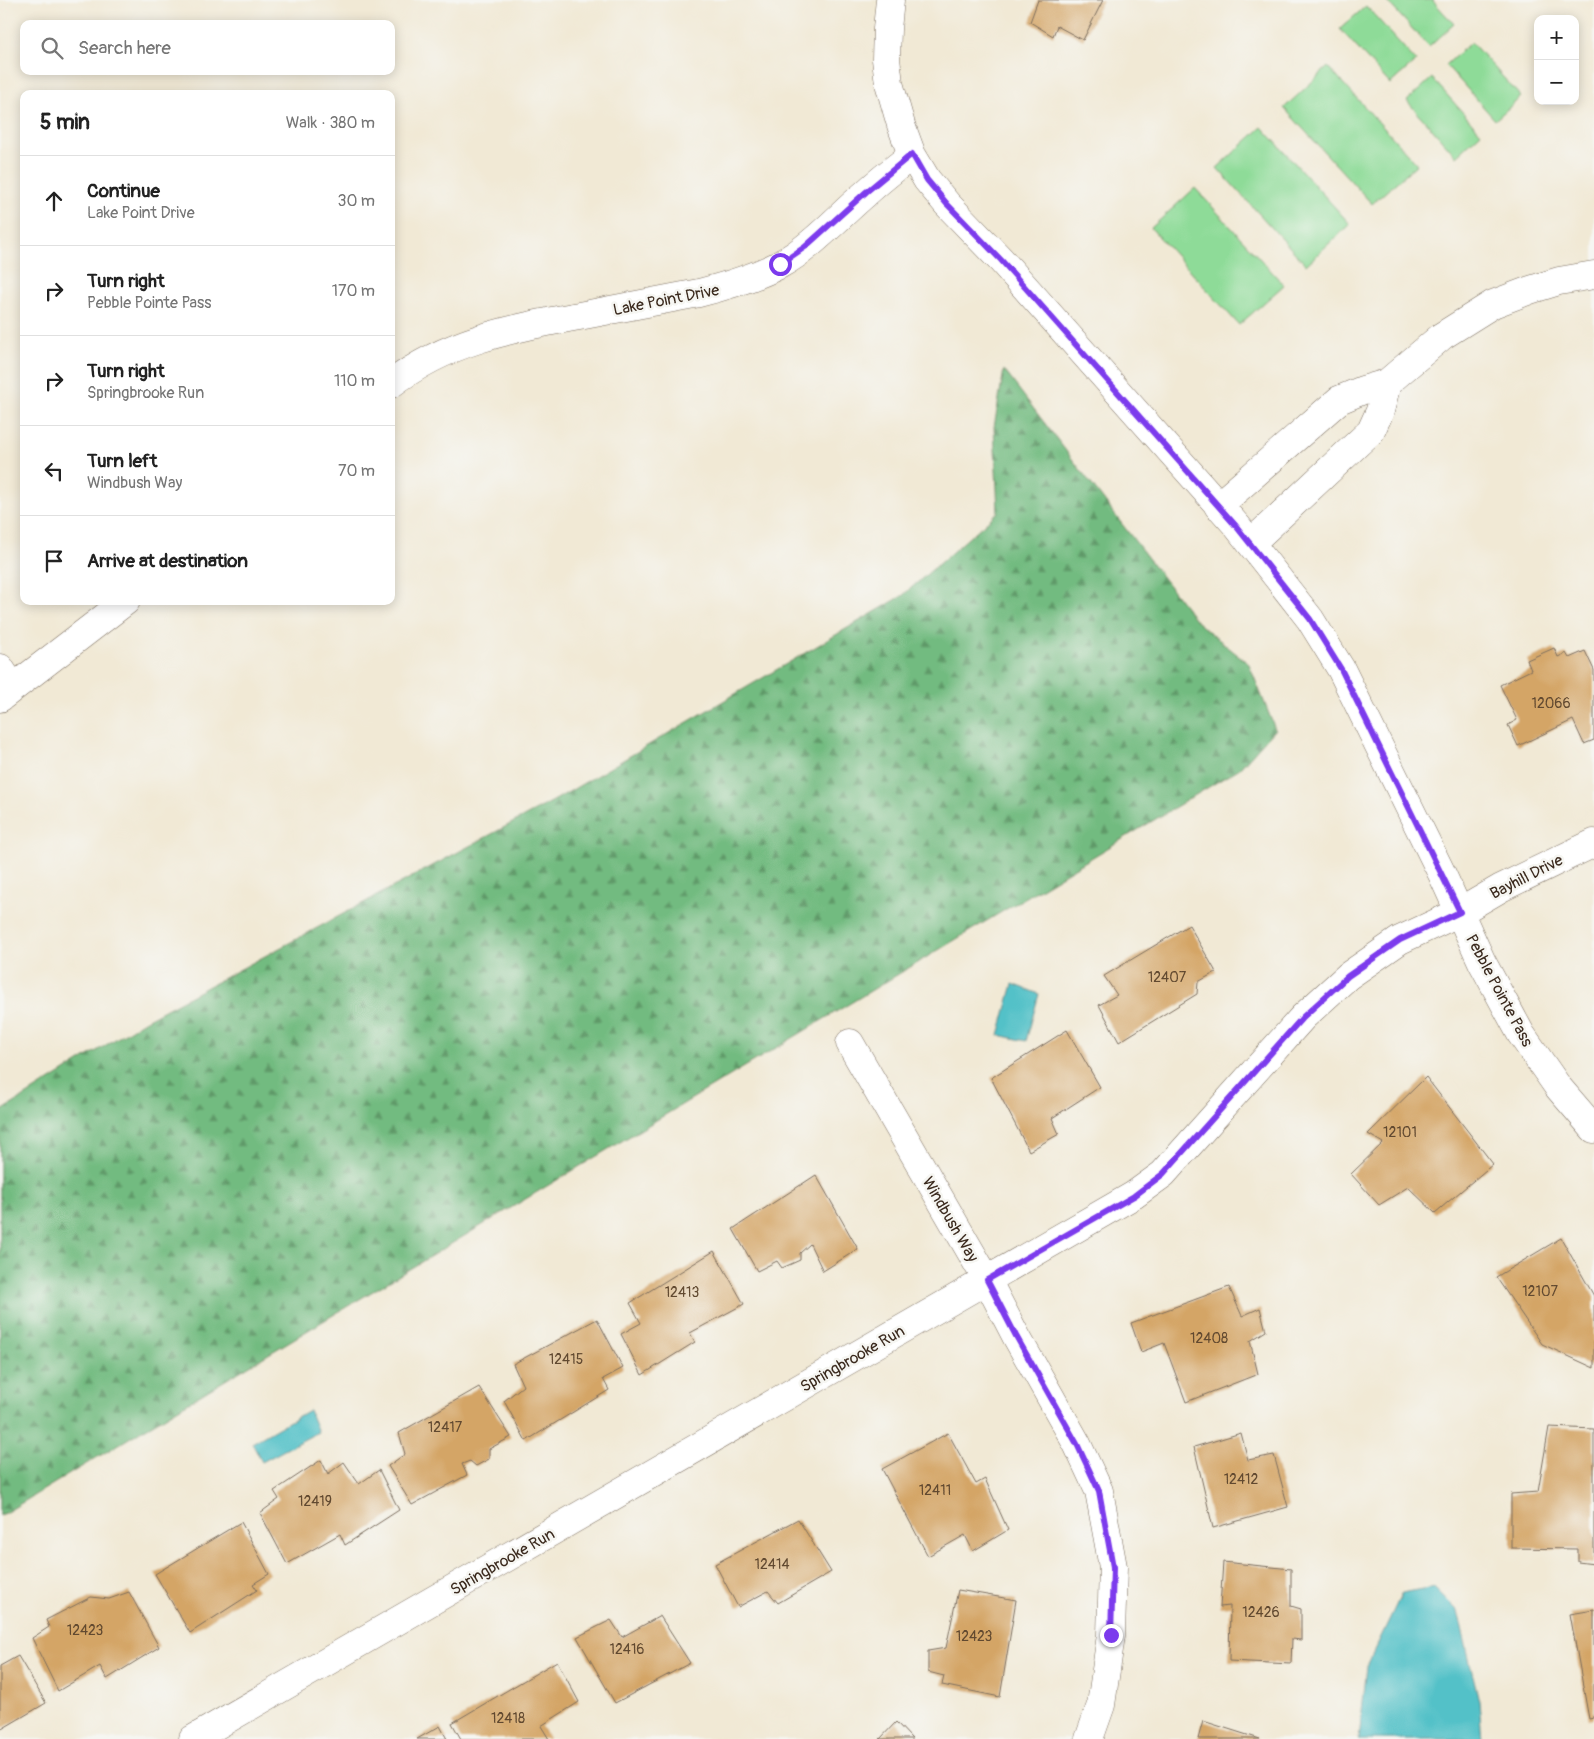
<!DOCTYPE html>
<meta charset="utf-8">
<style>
body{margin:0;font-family:Pangolin,sans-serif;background:#f2f2f2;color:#222}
.controls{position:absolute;right:15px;top:15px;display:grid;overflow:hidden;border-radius:10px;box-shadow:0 2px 12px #0003}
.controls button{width:45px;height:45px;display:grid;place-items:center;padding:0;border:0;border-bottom:1px solid #e0e0e0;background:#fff;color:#222;font:25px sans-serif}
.stop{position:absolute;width:15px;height:15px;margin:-11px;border:4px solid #7c3aed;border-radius:50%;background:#fff}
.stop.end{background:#7c3aed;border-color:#fff;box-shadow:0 1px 5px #0008}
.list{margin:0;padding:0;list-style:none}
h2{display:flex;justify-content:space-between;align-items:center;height:65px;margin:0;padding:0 20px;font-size:21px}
h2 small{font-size:16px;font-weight:400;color:#767676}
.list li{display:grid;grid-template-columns:32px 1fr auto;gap:15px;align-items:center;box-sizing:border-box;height:90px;padding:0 20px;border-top:1px solid #e0e0e0}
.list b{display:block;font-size:19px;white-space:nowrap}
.list p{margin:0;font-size:16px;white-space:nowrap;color:#767676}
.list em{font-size:16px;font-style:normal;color:#767676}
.icon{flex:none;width:28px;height:28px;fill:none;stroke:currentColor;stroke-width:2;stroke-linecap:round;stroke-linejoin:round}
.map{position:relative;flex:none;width:1594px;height:1739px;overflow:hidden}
.search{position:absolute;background:#fff;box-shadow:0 2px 12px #0003;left:20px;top:20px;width:375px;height:55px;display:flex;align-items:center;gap:12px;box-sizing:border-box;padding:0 18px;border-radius:10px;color:#767676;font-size:19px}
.panel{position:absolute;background:#fff;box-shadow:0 2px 12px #0003;left:20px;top:90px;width:375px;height:515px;border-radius:10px}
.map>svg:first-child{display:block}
.grass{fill:#8edb98;stroke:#64825b}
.forest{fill:url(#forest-firs);stroke:#56724f}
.water{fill:#53c1c8;stroke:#477673}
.building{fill:#d4a566}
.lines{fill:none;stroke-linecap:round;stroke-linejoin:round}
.minor-casing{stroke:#7b6d5e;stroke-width:29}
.minor{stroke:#fff;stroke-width:28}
.route{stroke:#7c3aed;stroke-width:6}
.labels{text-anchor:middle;stroke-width:5;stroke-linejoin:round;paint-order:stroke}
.number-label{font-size:14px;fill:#614930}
.street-label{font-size:16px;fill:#3b2a1e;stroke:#f6f6f2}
</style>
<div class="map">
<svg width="1594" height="1739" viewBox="0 0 1594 1739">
<defs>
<pattern id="forest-firs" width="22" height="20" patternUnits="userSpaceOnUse" patternTransform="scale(1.25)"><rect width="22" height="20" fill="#72bb80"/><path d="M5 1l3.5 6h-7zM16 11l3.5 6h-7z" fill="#5f9868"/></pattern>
</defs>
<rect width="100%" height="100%" fill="#f6f6f2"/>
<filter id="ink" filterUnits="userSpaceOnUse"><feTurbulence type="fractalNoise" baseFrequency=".02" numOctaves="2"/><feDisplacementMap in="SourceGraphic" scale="10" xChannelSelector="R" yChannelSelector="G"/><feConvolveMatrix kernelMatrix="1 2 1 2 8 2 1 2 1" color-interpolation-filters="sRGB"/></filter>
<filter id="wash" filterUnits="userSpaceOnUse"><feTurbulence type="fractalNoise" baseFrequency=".0096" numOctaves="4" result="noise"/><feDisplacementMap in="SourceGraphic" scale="20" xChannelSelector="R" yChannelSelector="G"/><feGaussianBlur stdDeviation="1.12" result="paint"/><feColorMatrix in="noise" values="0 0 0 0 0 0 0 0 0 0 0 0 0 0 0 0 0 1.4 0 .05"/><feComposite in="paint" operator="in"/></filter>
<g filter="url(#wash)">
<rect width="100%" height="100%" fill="#f1e9d5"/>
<path class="grass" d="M1386 0H1432L1454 24 1429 47Z
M1366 6 1416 61 1390 84 1340 29Z
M1471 42 1521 97 1495 120 1446 65Z
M1328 67 1417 164 1372 204 1284 108Z
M1432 78 1481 133 1456 156 1407 101Z
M1262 127 1350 224 1306 265 1217 168Z
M1195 188 1284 285 1239 325 1151 228Z"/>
<path class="forest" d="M1004 370 1197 622 1249 664 1275 729 1240 768 1227 776 0 1516V1112L144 1021 555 800 902 596 998 512 994 427Z"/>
<path class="water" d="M1013 984 1039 994 1026 1041 999 1035Z
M309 1410 318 1432 262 1462 252 1443Z
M1434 1587 1458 1611 1479 1701 1482 1739H1359L1367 1666 1402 1593Z"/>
<g id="blocks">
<path class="building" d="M1038 0H1103L1083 40 1057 26 1053 36 1030 22Z
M1554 648 1558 657 1566 653 1569 658 1585 651 1594 670V740L1584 744 1573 720 1518 746 1508 725 1517 720 1500 685 1531 670 1527 660Z
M1189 925 1216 972 1198 982 1197 994 1119 1042 1099 1005 1117 995 1104 976Z
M1067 1030 1100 1087 1052 1118 1059 1134 1029 1151 991 1078Z
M1426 1077 1493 1164 1435 1213 1408 1187 1379 1205 1351 1174 1383 1143 1368 1134Z
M816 1175 858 1249 823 1271 810 1244 800 1253V1260L782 1268 777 1261 757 1271 733 1229Z
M1561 1238 1594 1296V1368L1542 1344 1496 1277Z
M714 1251 744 1304 690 1333 695 1342 642 1375 621 1334 641 1323 630 1303Z
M1229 1287 1242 1316 1260 1308 1266 1331 1250 1341 1258 1374 1186 1402 1164 1343 1141 1352 1131 1323Z
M597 1319 623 1368 603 1379 609 1390 526 1441 504 1401 523 1386 513 1364Z
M479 1387 511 1437 489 1449V1459L476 1466 470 1461 462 1464 467 1475 412 1505 388 1466 405 1454 399 1433Z
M1549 1427 1594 1429V1564L1578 1562V1549L1511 1548V1494L1538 1492Z
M948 1433 976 1484 985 1479 1008 1530 973 1551 965 1535 928 1556 882 1469Z
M1241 1433 1248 1460 1274 1455 1288 1507 1213 1528 1194 1447Z
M321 1460 328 1474 344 1462 359 1484 379 1470 399 1510 345 1545 340 1534 287 1564 260 1513 279 1499 274 1491Z
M798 1519 831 1572 778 1603 768 1591 738 1607 715 1564Z
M241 1522 269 1574 253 1584 257 1590 190 1633 155 1574Z
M1223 1562 1291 1569V1606L1301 1609V1640L1292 1639 1291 1664 1229 1661 1230 1606 1220 1607Z
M958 1590 1016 1600 1000 1697 942 1685 944 1676 928 1672V1651L946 1648Z
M129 1592 159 1647 107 1679 100 1666 58 1691 32 1638 49 1627 46 1620 91 1597 109 1599Z
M1594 1610V1718L1589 1719 1570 1614Z
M660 1616 690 1663 615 1703 577 1637 611 1620 622 1637Z
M18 1656 46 1703 0 1730V1666Z
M557 1661 579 1702 541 1726 549 1739H461L452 1723Z
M1203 1721 1260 1739H1198Z
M896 1722 912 1739H880Z
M440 1726 447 1739H417Z"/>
</g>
</g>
<g filter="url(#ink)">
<use href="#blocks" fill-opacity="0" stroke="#7b6d5e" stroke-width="1"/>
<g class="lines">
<defs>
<path id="minor" d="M890 0 887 29 886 59 889 83 901 125 912 155 927 180 947 204 1001 260 1237 526 1310 619 1341 669 1442 874 1482 962 1521 1034 1558 1087 1594 1129
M391 384C449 340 510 329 579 316 619 308 659 301 699 293 727 286 753 278 779 265 812 247 837 218 865 194 880 180 897 167 912 155
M1218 506 1339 400 1363 390 1387 383 1442 336 1493 304 1530 290 1559 281 1594 275
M1251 543 1371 431 1380 411 1387 383
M0 668 13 688
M0 698 126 601
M850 1043 987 1280 1016 1336 1077 1444 1099 1491 1113 1567 1111 1635 1101 1705 1089 1739
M193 1739 1134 1195 1163 1174 1303 1017 1348 976 1400 940 1460 912 1501 888 1594 843"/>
</defs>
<use href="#minor" class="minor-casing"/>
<use href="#minor" class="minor"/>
</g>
</g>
<g class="lines" filter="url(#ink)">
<path class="route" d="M780 264 805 247 866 192 912 154 927 180 947 204 1001 260 1236 526 1310 619 1341 669 1460 912 1400 940 1348 976 1303 1017 1163 1174 1134 1196 987 1280 1016 1336 1077 1444 1099 1491 1113 1567 1111 1635"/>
</g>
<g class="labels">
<g class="number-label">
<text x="1551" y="708">12066</text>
<text x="1167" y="982">12407</text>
<text x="1400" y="1137">12101</text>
<text x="1540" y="1296">12107</text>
<text x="682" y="1297">12413</text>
<text x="1209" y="1343">12408</text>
<text x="566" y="1364">12415</text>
<text x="445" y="1432">12417</text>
<text x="1241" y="1484">12412</text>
<text x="935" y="1495">12411</text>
<text x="315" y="1506">12419</text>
<text x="772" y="1569">12414</text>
<text x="1261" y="1617">12426</text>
<text x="85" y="1635">12423</text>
<text x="974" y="1641">12423</text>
<text x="627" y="1654">12416</text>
<text x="508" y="1723">12418</text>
</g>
<g class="street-label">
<text transform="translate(666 299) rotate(-11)" y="6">Lake Point Drive</text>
<text transform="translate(1526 876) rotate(-27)" y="6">Bayhill Drive</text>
<text transform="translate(1500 990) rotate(62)" y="6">Pebble Pointe Pass</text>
<text transform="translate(951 1219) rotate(60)" y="6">Windbush Way</text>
<text transform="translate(852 1358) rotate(-30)" y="6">Springbrooke Run</text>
<text transform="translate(502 1561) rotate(-30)" y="6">Springbrooke Run</text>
</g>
</g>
</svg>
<div class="controls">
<button>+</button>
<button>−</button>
</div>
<div class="stop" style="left:780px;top:264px"></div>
<div class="stop end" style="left:1111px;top:1635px"></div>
<div class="search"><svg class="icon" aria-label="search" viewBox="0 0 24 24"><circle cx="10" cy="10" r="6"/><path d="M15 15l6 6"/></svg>Search here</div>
<section class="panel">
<h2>5 min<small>Walk · 380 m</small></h2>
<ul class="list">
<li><svg class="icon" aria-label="ahead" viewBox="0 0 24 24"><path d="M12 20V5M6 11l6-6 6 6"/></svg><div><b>Continue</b><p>Lake Point Drive</p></div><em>30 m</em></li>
<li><svg class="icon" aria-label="right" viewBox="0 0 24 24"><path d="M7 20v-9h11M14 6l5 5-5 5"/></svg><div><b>Turn right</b><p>Pebble Pointe Pass</p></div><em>170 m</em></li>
<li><svg class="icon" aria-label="right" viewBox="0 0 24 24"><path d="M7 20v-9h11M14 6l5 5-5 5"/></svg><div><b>Turn right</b><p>Springbrooke Run</p></div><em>110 m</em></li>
<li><svg class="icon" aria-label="left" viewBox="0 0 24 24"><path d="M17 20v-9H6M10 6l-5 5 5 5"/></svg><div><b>Turn left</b><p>Windbush Way</p></div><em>70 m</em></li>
<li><svg class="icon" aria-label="arrive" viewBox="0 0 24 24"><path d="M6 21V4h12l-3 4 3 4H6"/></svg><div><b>Arrive at destination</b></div></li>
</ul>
</section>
</div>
